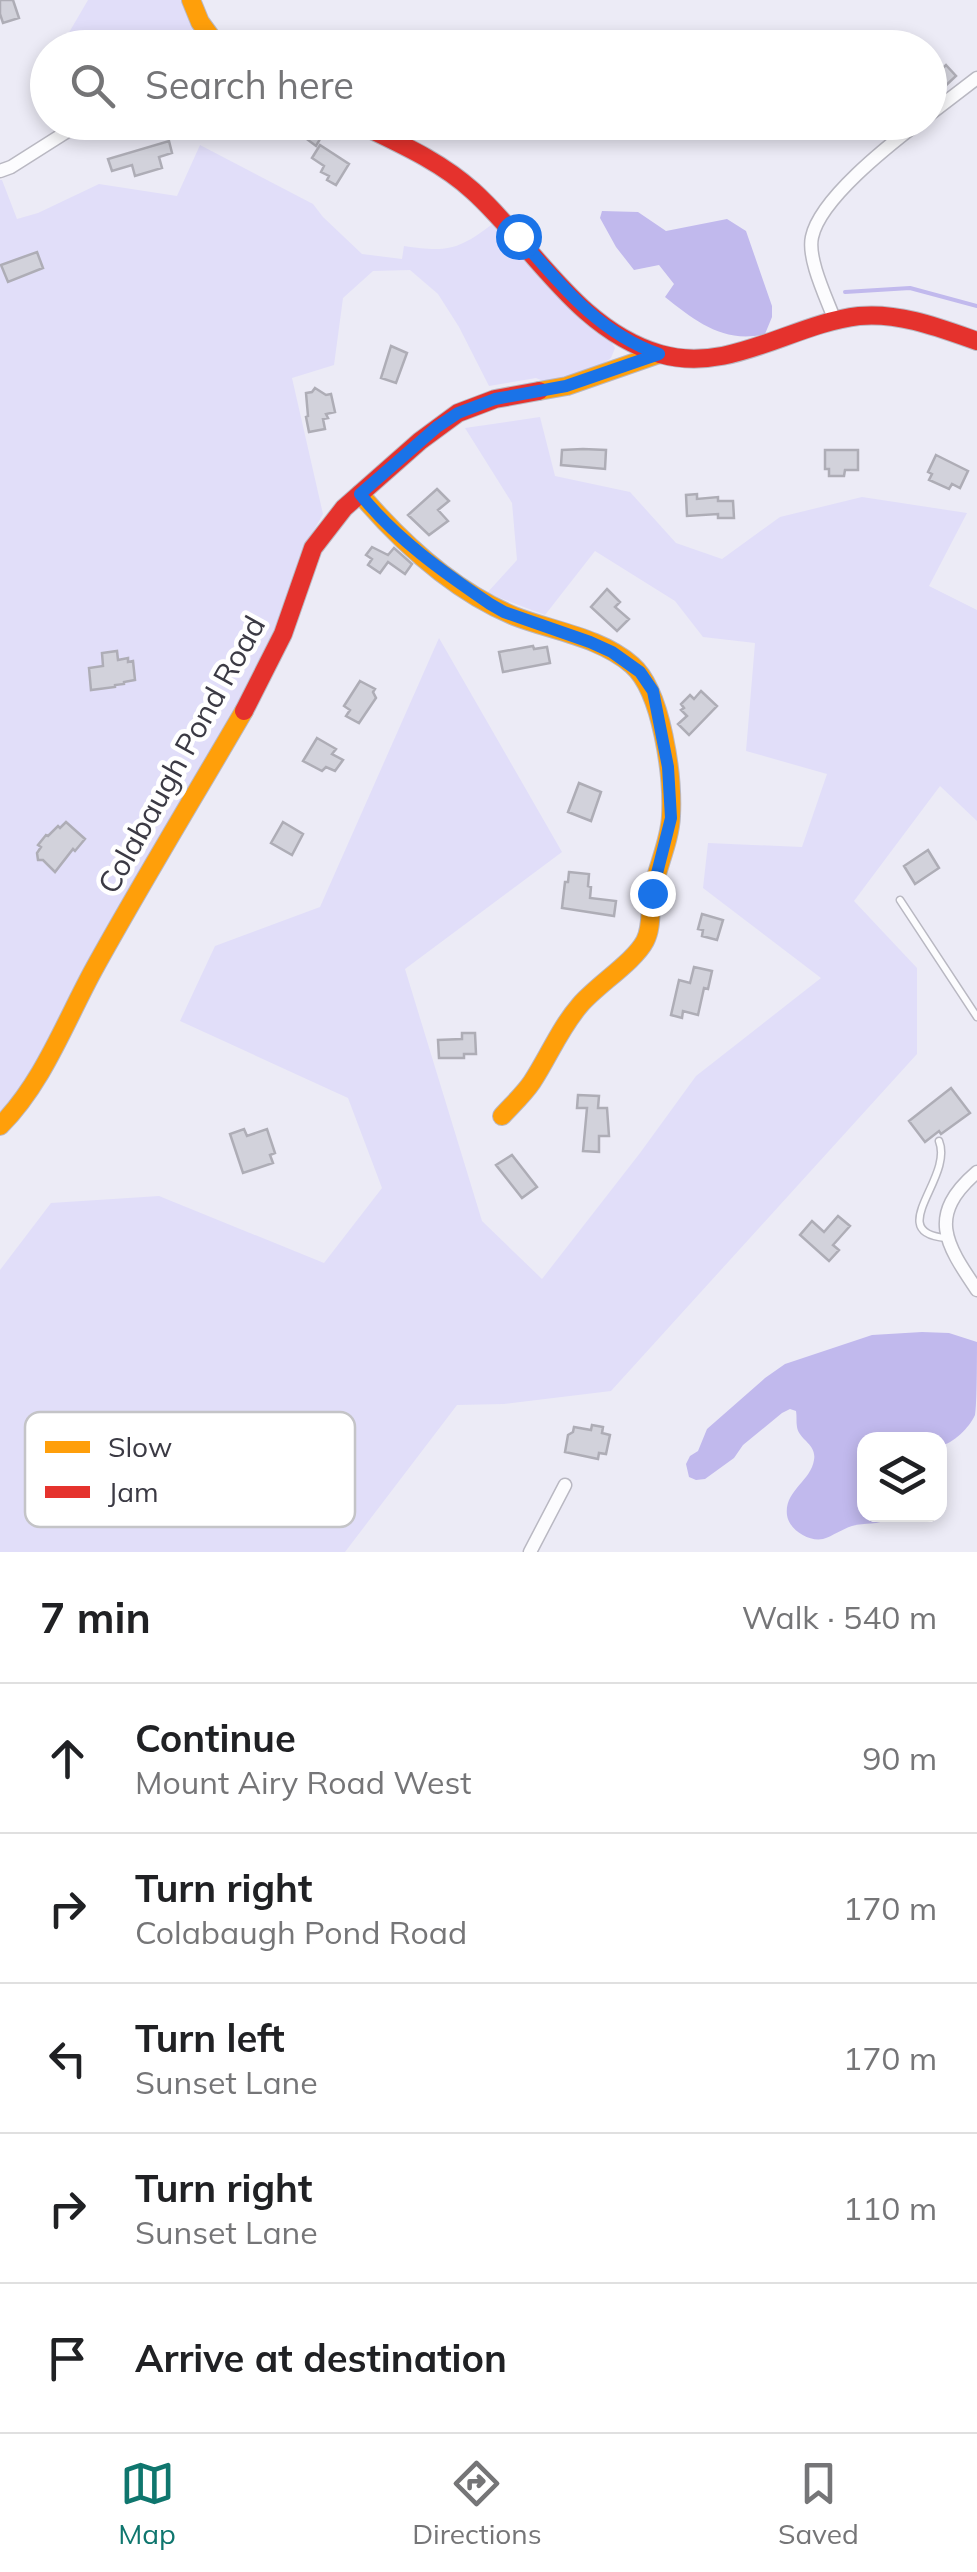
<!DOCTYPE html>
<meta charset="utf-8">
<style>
body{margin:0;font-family:Mulish,sans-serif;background:#f2f2f2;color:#202124}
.controls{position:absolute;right:30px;bottom:30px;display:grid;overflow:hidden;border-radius:20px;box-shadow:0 5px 15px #0003}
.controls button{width:90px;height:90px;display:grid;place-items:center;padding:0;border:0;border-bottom:2px solid #e0e0e0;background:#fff;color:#202124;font:50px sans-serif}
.stop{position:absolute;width:30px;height:30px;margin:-22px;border:8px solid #1a73e8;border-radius:50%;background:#fff}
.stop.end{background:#1a73e8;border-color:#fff;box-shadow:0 2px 10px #0008}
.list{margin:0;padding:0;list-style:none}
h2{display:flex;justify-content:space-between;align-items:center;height:130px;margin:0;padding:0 40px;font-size:42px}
h2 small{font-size:32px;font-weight:400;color:#757577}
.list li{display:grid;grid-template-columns:65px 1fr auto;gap:30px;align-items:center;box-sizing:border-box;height:150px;padding:0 40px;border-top:2px solid #e0e0e0}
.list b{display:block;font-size:38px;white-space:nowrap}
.list p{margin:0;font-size:32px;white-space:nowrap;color:#757577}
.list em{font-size:32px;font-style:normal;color:#757577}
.icon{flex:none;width:55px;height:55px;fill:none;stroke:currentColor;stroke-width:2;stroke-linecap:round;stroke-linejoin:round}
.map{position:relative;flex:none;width:977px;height:1552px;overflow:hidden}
.search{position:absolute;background:#fff;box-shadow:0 5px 15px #0003;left:30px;right:30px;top:30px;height:110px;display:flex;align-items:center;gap:25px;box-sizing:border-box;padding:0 35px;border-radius:55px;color:#757577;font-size:38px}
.sheet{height:880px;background:#fff}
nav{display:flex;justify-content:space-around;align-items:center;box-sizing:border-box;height:140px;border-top:2px solid #e0e0e0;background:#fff;font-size:28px;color:#757577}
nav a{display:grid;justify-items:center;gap:5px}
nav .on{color:#0f766e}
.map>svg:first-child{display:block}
.green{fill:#e1def9}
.water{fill:#c1b9ed}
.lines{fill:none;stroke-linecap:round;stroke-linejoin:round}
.stream{stroke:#c1b9ed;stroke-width:4}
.building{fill:#d2d2db;stroke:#aeadb6;stroke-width:2.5}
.lane-casing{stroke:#b9b8c2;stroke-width:9}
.street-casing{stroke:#b9b8c2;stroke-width:15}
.slow-casing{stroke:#b9b8c2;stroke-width:20}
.jam-casing{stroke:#b9b8c2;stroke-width:20}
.lane{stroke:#fcfcfe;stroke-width:6}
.street{stroke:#fcfcfe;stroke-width:12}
.slow{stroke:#ff9f0a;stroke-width:18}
.jam{stroke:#e5322d;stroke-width:18}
.route{stroke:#1a73e8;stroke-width:12}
.labels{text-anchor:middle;stroke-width:9;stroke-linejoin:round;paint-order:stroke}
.street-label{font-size:30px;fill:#3b3a44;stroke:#fff}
.key{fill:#fff;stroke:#c4c4c7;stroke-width:2.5}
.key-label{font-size:28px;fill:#3b3a44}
</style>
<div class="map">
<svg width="977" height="1552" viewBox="0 0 977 1552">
<rect width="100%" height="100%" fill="#ecebf6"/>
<path class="green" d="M88 0H184L196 40 184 47 60 48Z
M200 145 313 204 323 217 362 254 402 259 404 246C449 253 460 249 495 222L608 337 615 348 611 358 597 368 546 382 536 378 489 386 459 327 438 294 410 270 373 271 343 298 334 365 292 378 323 514 299 557 287 601 246 693 232 711 180 813 108 926 26 1085 0 1112V180H2L17 219 38 213 99 184 177 196Z
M540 417 555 476 630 492 676 543 722 559 780 517 862 497 967 513 929 586 977 610V821L940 786 854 901 917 968V1054L611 1391 504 1404 457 1405 345 1552H0V1270L51 1203 159 1196 324 1263 382 1188 348 1098 180 1021 215 946 320 907 439 638 562 852 405 969 482 1221 542 1279 640 1153 696 1076 821 978 703 888 708 843 802 847 827 774 746 751 755 643 703 637 675 601 595 551 545 615 487 593 517 560 512 503 465 428Z"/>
<path class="water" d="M602 211 638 212 666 231 727 219 746 231 772 306V317L765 334C724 344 695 321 665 297L674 284 659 265 634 270 616 247 600 218Z
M922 1332 949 1333 977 1342C977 1355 977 1406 975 1415 969 1428 954 1443 940 1446V1440H864V1514L890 1515 889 1518C878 1526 865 1522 852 1526 842 1529 833 1536 823 1539 809 1542 789 1530 787 1515 784 1491 811 1481 814 1460 817 1444 799 1440 797 1427 796 1422 797 1417 796 1411L790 1409 782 1413 743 1445 734 1458 705 1479 696 1480 689 1477 686 1464 690 1456 698 1451 707 1429 765 1378 785 1364 872 1335Z"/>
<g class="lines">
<path class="stream" d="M845 292 910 288 977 306"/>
</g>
<path class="building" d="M0 0H13L19 18 3 23 0 14Z
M946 65 956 76 940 91 930 80Z
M301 122H330L316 146 296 131Z
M169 141 172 153 159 157 162 168 135 176 132 165 112 171 108 159Z
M320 145 349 164 336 185 327 180 329 176 321 172 324 166 312 158Z
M37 252 43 268 8 282 1 265Z
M391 346 407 353 396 383 381 378Z
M315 388 326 395 331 394 335 412 326 414 328 418 323 419 325 429 309 432 306 417 308 416 306 393 312 392Z
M583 449 606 450 605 469 561 465 562 450Z
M825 450H858V470H845L844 476H829V469H825Z
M936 455 968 471 960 488 952 484 949 489 929 480 932 474 928 472Z
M437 489 449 501 438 510 448 521 429 535 408 515Z
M697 494V499L718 497V501H733L734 518H718V514L687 516 686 495Z
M372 547 388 555 394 548 412 564 405 574 388 562 380 573 368 565 372 559 366 555Z
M607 589 620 602 615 607 629 619 617 631 591 607Z
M533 646 534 649 547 647 550 663 503 672 499 652Z
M117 651 118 660 128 658V662L133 661 135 680 124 682V684L115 685V687L91 690 89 668 103 666 102 653Z
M360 681 375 689 373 692 376 698 359 723 346 716 350 710 344 706Z
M701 691 717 706 689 735 678 724 687 716 681 710 684 708 681 704 690 695 694 699Z
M317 738 336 749 332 754 343 760 335 771 326 767 322 771 303 761Z
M579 783 601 792 591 821 568 812Z
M66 822 85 839 75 851 73 849 55 872 43 860H38L37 853 41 847 38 845 46 835 48 836 58 826 60 828Z
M283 822 303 834 292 855 271 843Z
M928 850 939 868 915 884 904 866Z
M569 872 589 874 588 886 591 887 590 898 616 901 614 916 562 908 565 882H568Z
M702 914 723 920 717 940 702 936 703 930 698 929Z
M694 967 712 971 708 989 704 988 698 1015 683 1011 682 1018 671 1015 679 980 690 983Z
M462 1033H475L476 1054H464V1058H439L438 1040 462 1039Z
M951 1088 970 1113 941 1134 939 1131 925 1142 909 1121Z
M578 1095 599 1096 598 1108H607L609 1136H599V1152L583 1151 587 1108H577Z
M244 1129 247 1136 267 1129 275 1153 270 1155 273 1163 243 1173 230 1134Z
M512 1155 537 1187 522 1198 496 1165Z
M838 1216 850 1226 833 1245 839 1250 829 1261 800 1235 812 1221 824 1232Z
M592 1425 603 1427 602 1433 610 1435 606 1454 599 1453 598 1459 565 1452 568 1435 573 1432 574 1427 591 1430Z"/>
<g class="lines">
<defs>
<path id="lane" d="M900 900 977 1017
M939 1141C954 1178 883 1233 946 1238"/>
<path id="street" d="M930 114 977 78
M0 171 11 167 82 122
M835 321C827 299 807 259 812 237 820 199 888 146 919 122
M977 1172C927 1215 945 1243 977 1290
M530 1552 565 1485"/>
<path id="slow" d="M191 0 200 22 219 48
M539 391 567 386 659 354
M360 494C401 542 454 591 514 616 552 631 600 637 632 665 662 691 673 776 671 816 670 840 658 865 653 889 649 906 653 926 645 941 634 962 597 985 580 1005 560 1028 549 1056 532 1082 524 1094 512 1105 502 1116
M0 1126C43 1083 65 1022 94 969 142 882 194 797 244 711"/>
<path id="jam" d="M355 122C396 142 439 160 473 191 533 245 577 330 660 354 730 374 791 324 859 316 899 312 940 328 977 341
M244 711 283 634 313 548 344 508 420 441 458 413 495 399 539 391"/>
</defs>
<use href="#lane" class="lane-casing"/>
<use href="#street" class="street-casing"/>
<use href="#slow" class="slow-casing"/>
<use href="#jam" class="jam-casing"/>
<use href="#lane" class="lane"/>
<use href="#street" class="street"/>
<use href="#slow" class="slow"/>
<use href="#jam" class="jam"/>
</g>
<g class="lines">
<path class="route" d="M518 236C559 283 598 333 659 354L566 386 495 399 458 413 437 427 360 494C396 539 443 572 490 604L504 612 590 642 612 652 640 672 653 691 668 767 671 818 652 893"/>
</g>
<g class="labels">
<g class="street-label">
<text transform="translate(182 755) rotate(-61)" y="10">Colabaugh Pond Road</text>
</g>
</g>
<rect x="25" y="1412" width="330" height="115" rx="15" class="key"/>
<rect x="45" y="1441" width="45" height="12" fill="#ff9f0a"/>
<rect x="45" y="1486" width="45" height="12" fill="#e5322d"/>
<g class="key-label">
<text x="108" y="1457">Slow</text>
<text x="108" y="1502">Jam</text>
</g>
</svg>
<div class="controls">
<button><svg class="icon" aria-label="layers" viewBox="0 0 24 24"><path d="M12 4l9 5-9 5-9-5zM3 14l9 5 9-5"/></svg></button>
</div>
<div class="stop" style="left:518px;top:236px"></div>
<div class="stop end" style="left:652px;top:893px"></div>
<div class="search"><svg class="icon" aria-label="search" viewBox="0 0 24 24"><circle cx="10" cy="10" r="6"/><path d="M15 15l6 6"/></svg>Search here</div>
</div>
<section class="sheet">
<h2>7 min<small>Walk · 540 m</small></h2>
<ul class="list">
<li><svg class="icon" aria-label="ahead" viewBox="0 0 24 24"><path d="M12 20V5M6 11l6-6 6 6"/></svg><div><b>Continue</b><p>Mount Airy Road West</p></div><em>90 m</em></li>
<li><svg class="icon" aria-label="right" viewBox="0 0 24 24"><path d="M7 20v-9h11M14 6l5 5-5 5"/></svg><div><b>Turn right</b><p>Colabaugh Pond Road</p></div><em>170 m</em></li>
<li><svg class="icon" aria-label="left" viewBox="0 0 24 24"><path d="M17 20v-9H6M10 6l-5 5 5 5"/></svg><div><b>Turn left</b><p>Sunset Lane</p></div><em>170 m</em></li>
<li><svg class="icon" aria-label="right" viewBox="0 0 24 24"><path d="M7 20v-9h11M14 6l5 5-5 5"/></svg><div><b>Turn right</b><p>Sunset Lane</p></div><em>110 m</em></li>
<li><svg class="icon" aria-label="arrive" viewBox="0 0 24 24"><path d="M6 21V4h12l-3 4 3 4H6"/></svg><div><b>Arrive at destination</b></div></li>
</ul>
</section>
<nav>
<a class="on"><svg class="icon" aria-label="map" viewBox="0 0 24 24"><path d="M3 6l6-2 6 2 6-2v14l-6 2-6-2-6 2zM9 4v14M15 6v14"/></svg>Map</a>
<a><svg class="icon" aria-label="directions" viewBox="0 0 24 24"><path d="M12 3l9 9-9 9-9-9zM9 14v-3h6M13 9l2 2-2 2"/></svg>Directions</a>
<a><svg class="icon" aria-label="saved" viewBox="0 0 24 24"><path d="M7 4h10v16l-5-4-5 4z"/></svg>Saved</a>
</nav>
